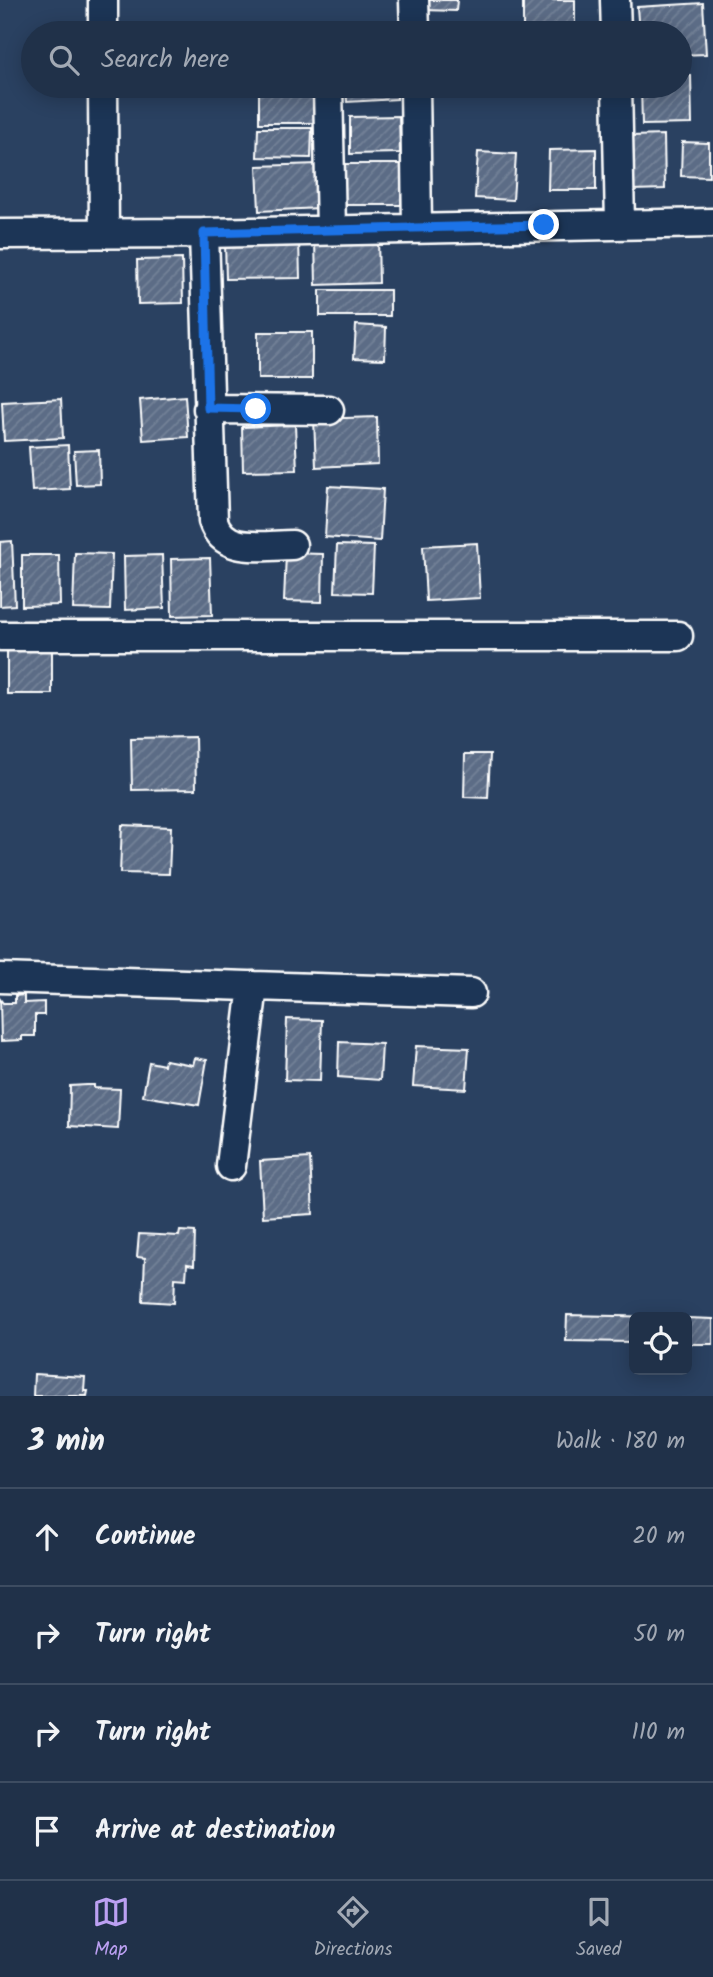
<!DOCTYPE html>
<meta charset="utf-8">
<style>
body{margin:0;font-family:Kalam,sans-serif;background:#283950;color:#f1f3f6}
.controls{position:absolute;right:21px;bottom:21px;display:grid;overflow:hidden;border-radius:10px;box-shadow:0 4px 18px #0003}
.controls button{width:63px;height:63px;display:grid;place-items:center;padding:0;border:0;border-bottom:2px solid #3d4c61;background:#203149;color:#f1f3f6;font:35px sans-serif}
.stop{position:absolute;width:21px;height:21px;margin:-16px;border:5px solid #1a73e8;border-radius:50%;background:#fff}
.stop.end{background:#1a73e8;border-color:#fff;box-shadow:0 2px 7px #0008}
.list{margin:0;padding:0;list-style:none}
h2{display:flex;justify-content:space-between;align-items:center;height:91px;margin:0;padding:0 28px;font-size:30px}
h2 small{font-size:23px;font-weight:400;color:#a2a9b4}
.list li{display:grid;grid-template-columns:46px 1fr auto;gap:21px;align-items:center;box-sizing:border-box;height:98px;padding:0 28px;border-top:2px solid #3d4c61}
.list b{display:block;font-size:26px;white-space:nowrap}
.list em{font-size:23px;font-style:normal;color:#a2a9b4}
.icon{flex:none;width:38px;height:38px;fill:none;stroke:currentColor;stroke-width:2;stroke-linecap:round;stroke-linejoin:round}
.map{position:relative;flex:none;width:713px;height:1396px;overflow:hidden}
.search{position:absolute;background:#203149;box-shadow:0 4px 18px #0003;left:21px;right:21px;top:21px;height:77px;display:flex;align-items:center;gap:18px;box-sizing:border-box;padding:0 24px;border-radius:38px;color:#a2a9b4;font-size:26px}
.sheet{height:483px;background:#203149}
nav{display:flex;justify-content:space-around;align-items:center;box-sizing:border-box;height:98px;border-top:2px solid #3d4c61;background:#203149;font-size:19px;color:#a2a9b4}
nav a{display:grid;justify-items:center;gap:4px}
nav .on{color:#bca0f2}
.map>svg:first-child{display:block}
.building{fill:url(#building-hatch);stroke:#fff;stroke-width:2}
.lines{fill:none;stroke-linecap:round;stroke-linejoin:round}
.minor-casing{stroke:#fff;stroke-width:33}
.minor{stroke:#1d3557;stroke-width:28}
.route{stroke:#1a73e8;stroke-width:9}
</style>
<div class="map">
<svg width="713" height="1396" viewBox="0 0 713 1396">
<defs>
<pattern id="building-hatch" width="6" height="6" patternUnits="userSpaceOnUse" patternTransform="scale(1.75)"><rect width="6" height="6" fill="#5b6c86"/><path d="M-1 1l2-2M0 6l6-6M5 7l2-2" fill="none" stroke="#748298"/></pattern>
</defs>
<rect width="100%" height="100%" fill="#2a4161"/>
<filter id="ink" filterUnits="userSpaceOnUse"><feTurbulence type="fractalNoise" baseFrequency=".0143" numOctaves="2"/><feDisplacementMap in="SourceGraphic" scale="14" xChannelSelector="R" yChannelSelector="G"/><feConvolveMatrix kernelMatrix="1 2 1 2 8 2 1 2 1" color-interpolation-filters="sRGB"/></filter>
<g filter="url(#ink)">
<path class="building" d="M425 0H457L456 11 424 10Z
M523 0H575V27H523Z
M703 3 706 54 680 55V33H639L637 7Z
M120 25H135V33H120Z
M680 75H691L692 124 642 125 641 86H680Z
M346 86H397V99L347 102Z
M259 92H315V123H259Z
M399 116 400 153 350 154V117Z
M258 128H312L311 158 257 157Z
M664 135 665 189 632 190 631 136Z
M682 142 709 143V177L681 176Z
M596 149V190H548L549 150Z
M478 152 516 154 513 200 475 198Z
M318 164 320 208 259 211 257 166Z
M345 164H402L401 205H345Z
M378 237 379 283 316 285 315 239Z
M299 240 300 278 226 279 225 242Z
M182 259 183 303 138 304 137 260Z
M320 290H390V316H320Z
M356 325 386 327 385 359 354 358Z
M258 332H312V379H258Z
M185 396 188 437 143 440 140 400Z
M61 399 63 438 4 441 2 402Z
M377 417 378 464 316 467 314 419Z
M295 425 297 470 243 471 242 427Z
M68 445 70 489 32 491 29 447Z
M99 450 100 484 76 485 74 451Z
M328 486 383 489 380 541 325 537Z
M12 541 15 605 0 606V542Z
M477 543 480 598 426 601 423 546Z
M337 545 374 546 372 593 335 592Z
M75 553 112 554 110 610 73 609Z
M286 553 323 554 322 602 284 601Z
M22 555H59L60 605 22 606Z
M162 555 164 608 125 610 124 556Z
M210 558 212 615 172 616 171 559Z
M7 646H52V694H7Z
M195 737 196 789 132 790 131 738Z
M465 754H490L488 798 464 797Z
M122 825 171 827 169 874 120 873Z
M24 995V1003L44 1002V1015H35V1036H22V1040L1 1041 0 999 3 1003H15V996Z
M287 1019 322 1020 320 1081 285 1080Z
M339 1042 382 1044 380 1080 338 1077Z
M416 1046 469 1048 466 1089 413 1086Z
M195 1058 207 1060 199 1105 143 1096 149 1062 164 1065 165 1060 193 1065Z
M87 1085H94V1088L120 1089 118 1129 69 1126 70 1086Z
M310 1158 313 1214 263 1217 260 1161Z
M180 1231 195 1232 194 1265 187 1264 186 1279 175 1278 174 1303 143 1301 145 1258 137 1257 139 1234 179 1236Z
M567 1315 662 1317H634V1342L566 1341Z
M687 1318 713 1319V1344H687Z
M34 1374 85 1377 84 1391H88L87 1396H33Z"/>
<g class="lines">
<defs>
<path id="minor" d="M103 0V33
M414 0 415 33
M615 0 616 33
M103 86 104 233
M328 86 331 230
M415 86 417 227
M617 86 620 224
M204 233 213 521C224 555 262 545 292 545
M0 234 204 233 713 223
M208 409 329 410
M0 636H678
M0 978 471 993
M231 1166 253 986"/>
</defs>
<use href="#minor" class="minor-casing"/>
<use href="#minor" class="minor"/>
</g>
</g>
<g class="lines" filter="url(#ink)">
<path class="route" d="M256 409 208 408 204 233 544 225"/>
</g>
</svg>
<div class="controls">
<button><svg class="icon" aria-label="locate" viewBox="0 0 24 24"><circle cx="12" cy="12" r="6"/><path d="M12 2v4M12 18v4M2 12h4M18 12h4"/></svg></button>
</div>
<div class="stop" style="left:256px;top:409px"></div>
<div class="stop end" style="left:544px;top:225px"></div>
<div class="search"><svg class="icon" aria-label="search" viewBox="0 0 24 24"><circle cx="10" cy="10" r="6"/><path d="M15 15l6 6"/></svg>Search here</div>
</div>
<section class="sheet">
<h2>3 min<small>Walk · 180 m</small></h2>
<ul class="list">
<li><svg class="icon" aria-label="ahead" viewBox="0 0 24 24"><path d="M12 20V5M6 11l6-6 6 6"/></svg><div><b>Continue</b></div><em>20 m</em></li>
<li><svg class="icon" aria-label="right" viewBox="0 0 24 24"><path d="M7 20v-9h11M14 6l5 5-5 5"/></svg><div><b>Turn right</b></div><em>50 m</em></li>
<li><svg class="icon" aria-label="right" viewBox="0 0 24 24"><path d="M7 20v-9h11M14 6l5 5-5 5"/></svg><div><b>Turn right</b></div><em>110 m</em></li>
<li><svg class="icon" aria-label="arrive" viewBox="0 0 24 24"><path d="M6 21V4h12l-3 4 3 4H6"/></svg><div><b>Arrive at destination</b></div></li>
</ul>
</section>
<nav>
<a class="on"><svg class="icon" aria-label="map" viewBox="0 0 24 24"><path d="M3 6l6-2 6 2 6-2v14l-6 2-6-2-6 2zM9 4v14M15 6v14"/></svg>Map</a>
<a><svg class="icon" aria-label="directions" viewBox="0 0 24 24"><path d="M12 3l9 9-9 9-9-9zM9 14v-3h6M13 9l2 2-2 2"/></svg>Directions</a>
<a><svg class="icon" aria-label="saved" viewBox="0 0 24 24"><path d="M7 4h10v16l-5-4-5 4z"/></svg>Saved</a>
</nav>
